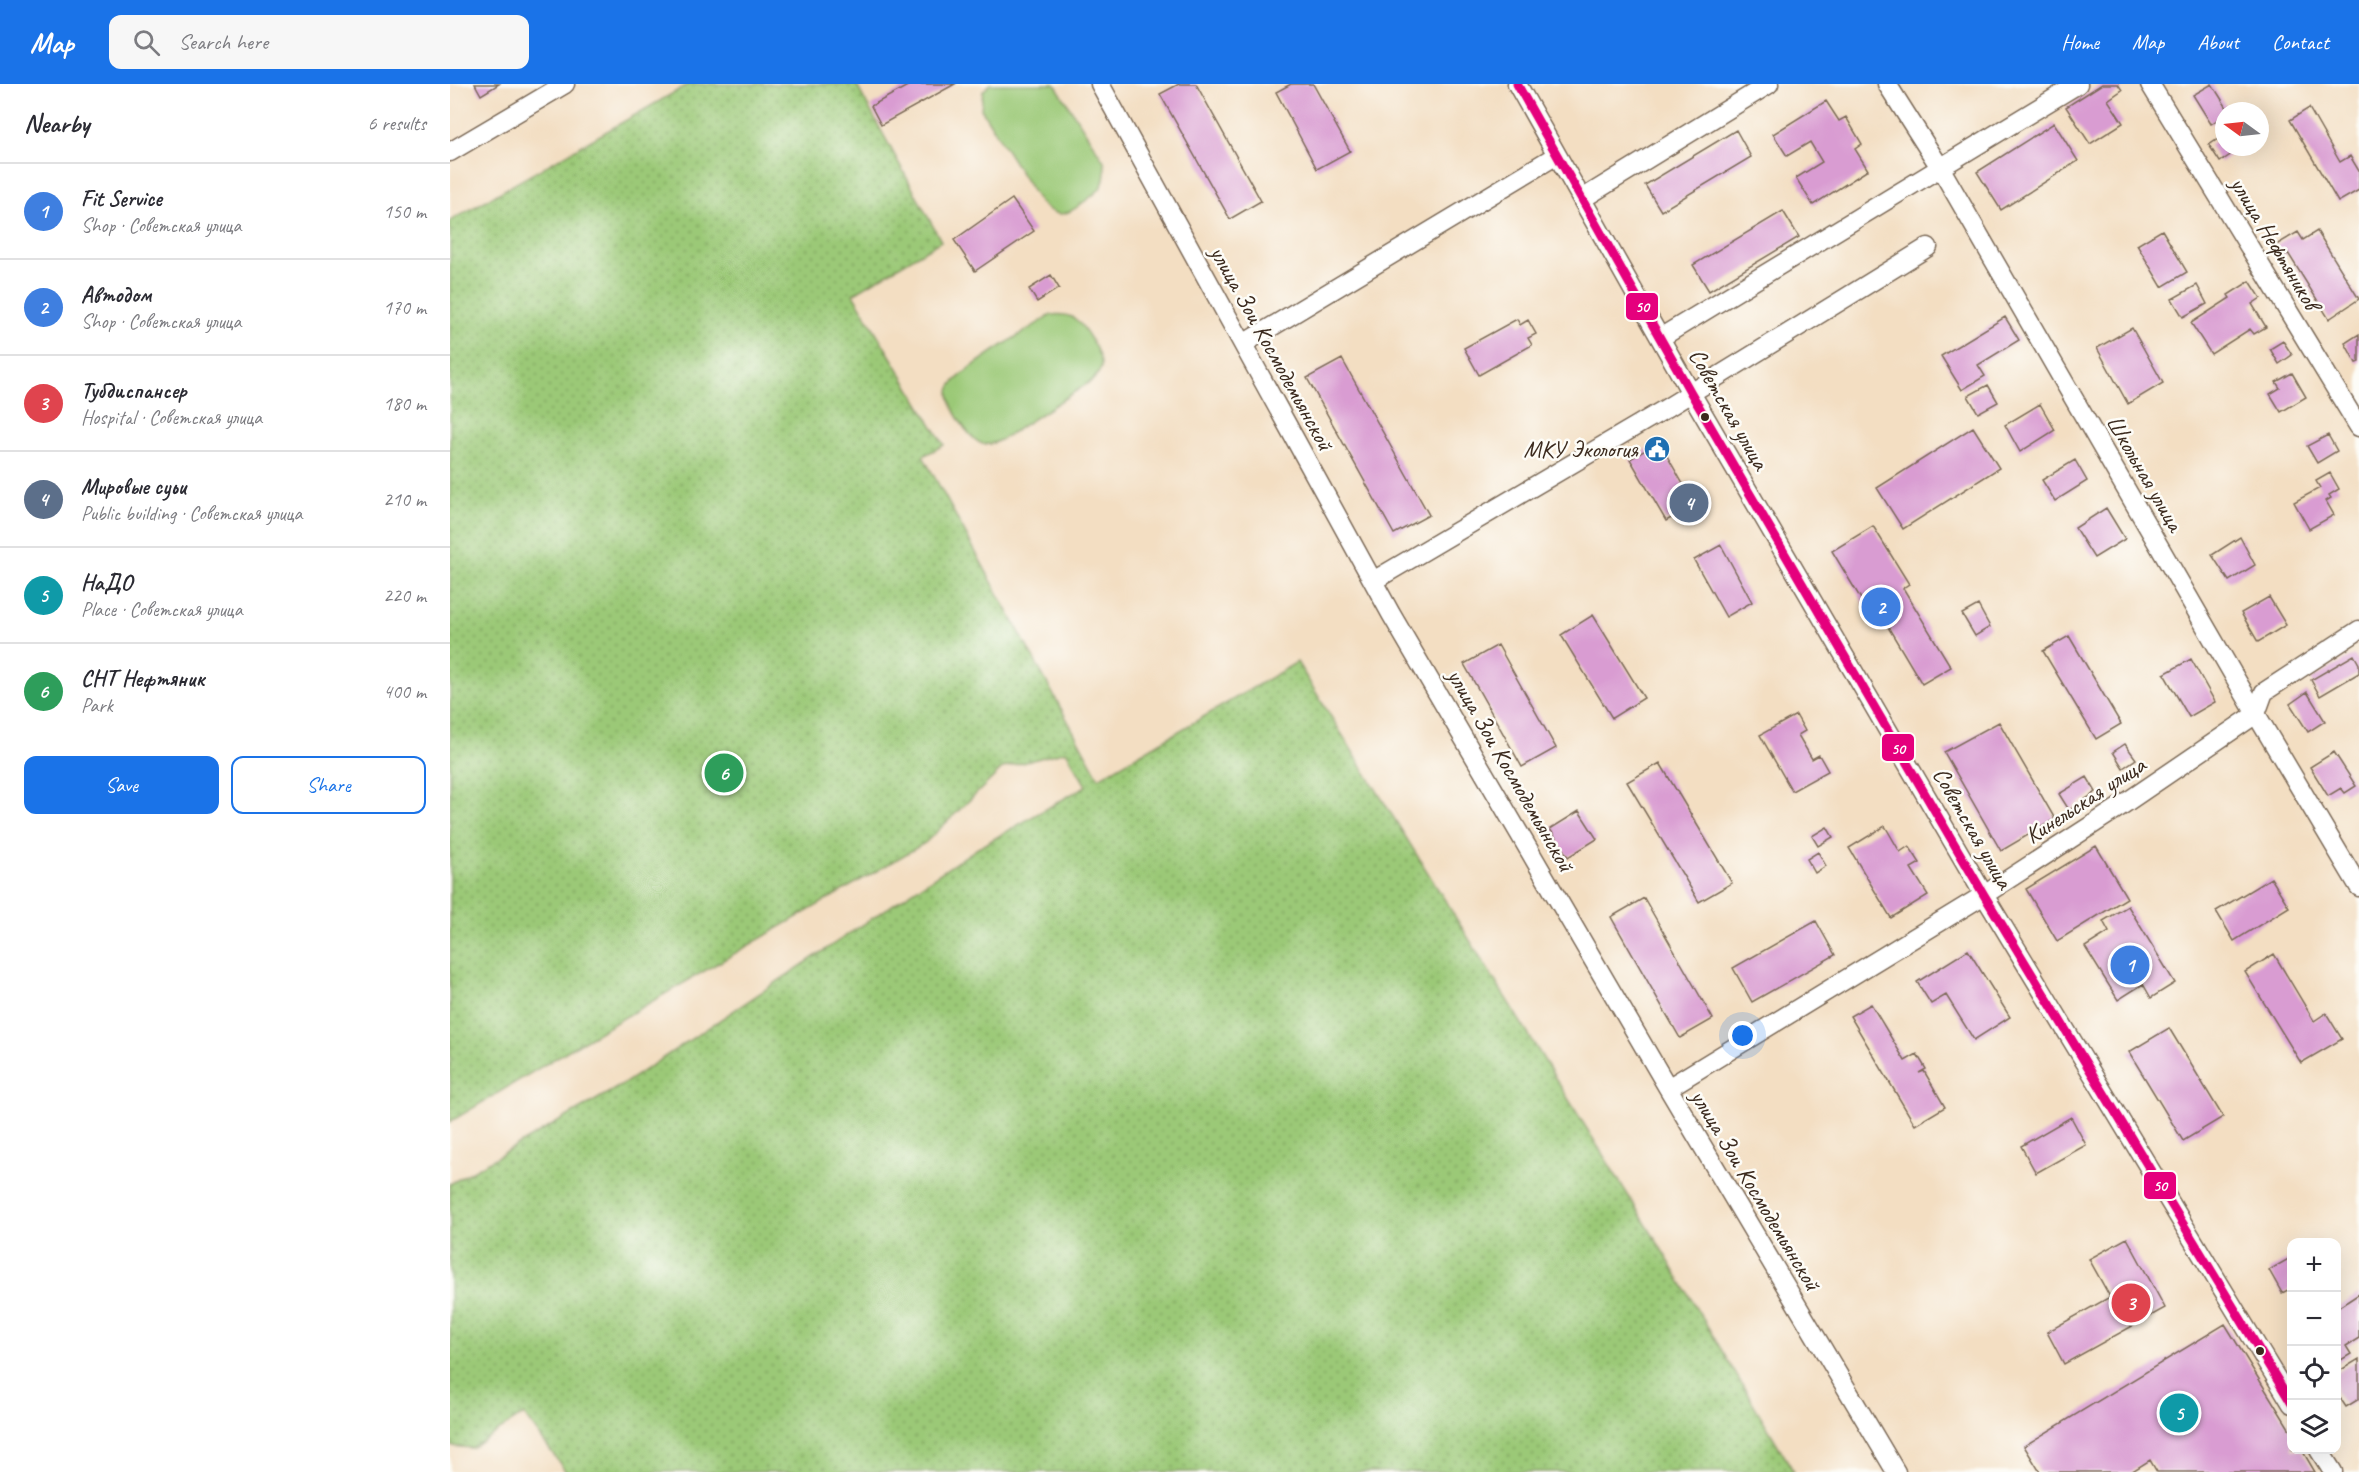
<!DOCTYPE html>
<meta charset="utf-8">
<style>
body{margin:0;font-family:Caveat,sans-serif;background:#f7f7f7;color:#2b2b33}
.controls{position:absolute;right:18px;bottom:18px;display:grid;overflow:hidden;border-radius:12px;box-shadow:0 6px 24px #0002}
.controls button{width:54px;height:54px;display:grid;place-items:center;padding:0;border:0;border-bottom:2px solid #e1e1e2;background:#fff;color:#2b2b33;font:30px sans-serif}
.compass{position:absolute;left:1765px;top:18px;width:54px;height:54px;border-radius:50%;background:#fff;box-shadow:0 6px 24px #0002;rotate:285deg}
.you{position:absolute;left:1293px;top:952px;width:21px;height:21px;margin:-15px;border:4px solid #fff;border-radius:50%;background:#1a73e8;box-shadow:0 0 0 9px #1a73e833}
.badge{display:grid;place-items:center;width:39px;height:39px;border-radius:50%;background:#1a73e8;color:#fff;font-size:20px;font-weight:700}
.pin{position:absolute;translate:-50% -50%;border:3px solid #fff;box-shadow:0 2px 6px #0006}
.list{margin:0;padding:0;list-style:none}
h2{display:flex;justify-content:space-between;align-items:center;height:78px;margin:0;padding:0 24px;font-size:26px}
h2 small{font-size:20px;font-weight:400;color:#7c7c81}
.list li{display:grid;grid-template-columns:39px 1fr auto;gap:18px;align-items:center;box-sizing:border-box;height:96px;padding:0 24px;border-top:2px solid #e1e1e2}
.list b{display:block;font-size:22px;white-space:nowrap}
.list p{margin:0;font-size:20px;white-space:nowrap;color:#7c7c81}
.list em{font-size:20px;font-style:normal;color:#7c7c81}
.actions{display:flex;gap:12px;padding:18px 24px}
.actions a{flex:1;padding:14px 0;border:2px solid #1a73e8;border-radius:12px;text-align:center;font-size:21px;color:#1a73e8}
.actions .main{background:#1a73e8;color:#fff}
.icon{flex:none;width:33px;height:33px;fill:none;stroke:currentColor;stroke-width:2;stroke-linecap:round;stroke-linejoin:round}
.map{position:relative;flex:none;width:1909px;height:1388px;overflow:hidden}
header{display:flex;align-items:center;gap:36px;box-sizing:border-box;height:84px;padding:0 30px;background:#1a73e8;color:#fff}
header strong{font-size:28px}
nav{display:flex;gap:33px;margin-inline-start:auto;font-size:21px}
.search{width:420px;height:54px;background:#f7f7f7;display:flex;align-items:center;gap:15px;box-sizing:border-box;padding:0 21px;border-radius:12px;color:#7c7c81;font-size:22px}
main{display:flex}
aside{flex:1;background:#fff}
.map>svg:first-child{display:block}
.grass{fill:#9bc977;stroke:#6b7a4a;stroke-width:1.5}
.garden{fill:url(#garden-dots);stroke:#6b7a4a;stroke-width:1.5}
.building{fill:#d99cd2}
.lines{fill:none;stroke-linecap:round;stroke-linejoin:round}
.minor-casing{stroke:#7b6957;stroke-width:21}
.minor{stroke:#fff;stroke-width:18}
.bus-1-casing{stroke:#fdfcf7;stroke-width:14}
.bus-1{stroke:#e5007d;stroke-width:9}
.bus-dot{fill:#3b2a1e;stroke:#fdfcf7;stroke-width:2}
.labels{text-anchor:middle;stroke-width:5;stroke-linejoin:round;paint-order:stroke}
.street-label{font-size:24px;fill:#3b2a1e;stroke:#fdfcf7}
.poi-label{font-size:24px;fill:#3b2a1e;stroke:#fdfcf7;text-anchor:end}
.line-badge{stroke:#fdfcf7;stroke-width:2}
.badge-label{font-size:16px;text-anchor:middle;font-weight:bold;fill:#fff}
</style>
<header>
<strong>Map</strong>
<div class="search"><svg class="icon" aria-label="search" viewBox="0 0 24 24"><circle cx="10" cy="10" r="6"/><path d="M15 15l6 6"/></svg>Search here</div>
<nav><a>Home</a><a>Map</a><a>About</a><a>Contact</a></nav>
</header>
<main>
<aside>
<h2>Nearby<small>6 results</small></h2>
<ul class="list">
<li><span class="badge" style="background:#3f7fe0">1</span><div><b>Fit Service</b><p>Shop · Советская улица</p></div><em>150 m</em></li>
<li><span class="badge" style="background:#3f7fe0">2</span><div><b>Автодом</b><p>Shop · Советская улица</p></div><em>170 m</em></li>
<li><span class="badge" style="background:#e0444e">3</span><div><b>Тубдиспансер</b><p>Hospital · Советская улица</p></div><em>180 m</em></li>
<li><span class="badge" style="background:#5c6f8a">4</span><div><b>Мировые суьи</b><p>Public building · Советская улица</p></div><em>210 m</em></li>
<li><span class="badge" style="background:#0f9aa8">5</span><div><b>НаДО</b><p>Place · Советская улица</p></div><em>220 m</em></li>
<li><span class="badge" style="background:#2e9e5b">6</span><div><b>СНТ Нефтяник</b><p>Park</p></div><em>400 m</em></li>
</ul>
<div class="actions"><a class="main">Save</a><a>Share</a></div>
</aside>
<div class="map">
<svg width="1909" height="1388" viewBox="0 0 1909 1388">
<defs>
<pattern id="garden-dots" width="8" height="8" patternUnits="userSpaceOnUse" patternTransform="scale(1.5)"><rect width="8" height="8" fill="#9bc977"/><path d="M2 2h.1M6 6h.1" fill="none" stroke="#80a361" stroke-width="1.8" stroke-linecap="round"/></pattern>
</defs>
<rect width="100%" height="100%" fill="#fdfcf7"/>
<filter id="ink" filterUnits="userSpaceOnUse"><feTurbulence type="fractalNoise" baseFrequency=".0167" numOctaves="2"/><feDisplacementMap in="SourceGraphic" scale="12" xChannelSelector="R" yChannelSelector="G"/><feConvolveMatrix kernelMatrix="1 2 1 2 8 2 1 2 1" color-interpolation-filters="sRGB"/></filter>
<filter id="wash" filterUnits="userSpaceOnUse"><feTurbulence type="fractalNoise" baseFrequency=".008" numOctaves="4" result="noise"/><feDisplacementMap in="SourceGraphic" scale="24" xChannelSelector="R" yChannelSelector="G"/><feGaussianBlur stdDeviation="1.35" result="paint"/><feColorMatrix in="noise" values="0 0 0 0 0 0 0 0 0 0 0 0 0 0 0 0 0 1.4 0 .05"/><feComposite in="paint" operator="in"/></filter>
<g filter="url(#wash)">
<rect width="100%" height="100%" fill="#f3dec2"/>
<path class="grass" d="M540 0H605L654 77C658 101 650 107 631 120 625 125 618 130 610 130 601 129 595 123 589 118L531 25 533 7Z
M601 231C609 230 616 230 624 234 634 241 653 272 651 284 649 289 646 292 643 296L554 354C548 357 540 362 533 360 519 357 494 317 500 304 506 288 582 243 601 231Z"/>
<path class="garden" d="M239 0H406L491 157 403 210 494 361 473 372 649 694 847 578 1209 1161 1344 1388H116L74 1330 22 1364 0 1362V1100L172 1001 528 764 636 702 616 667 553 684 475 759 132 958 0 1038V137Z"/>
<g id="blocks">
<path class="building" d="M25 0H49L31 11Z
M461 0H505L431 41 421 22Z
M729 0H746L811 117 780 135 710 10Z
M841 0H863L900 67 867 85 826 8Z
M1652 0H1668L1672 6 1658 16 1673 39 1640 60 1616 23Z
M1762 0 1779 27H1774V32L1761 40 1743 11Z
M1376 17 1389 37 1396 33 1412 60 1405 65 1418 86 1363 121 1346 94 1372 78 1360 58 1337 72 1323 50Z
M1859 24 1890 78 1900 72 1909 87V106L1888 118 1840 36Z
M1604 39 1628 77 1551 126 1527 88Z
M1286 46 1301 73 1211 127 1195 101Z
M1774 51V63H1788L1789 65 1770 78 1759 61Z
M562 115 584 147 525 187 504 156Z
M1333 127 1349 153 1259 207 1243 181Z
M1712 146 1737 188 1712 203 1687 161Z
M1867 147 1909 215 1879 235 1838 169 1833 172 1826 161 1848 148 1853 156Z
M601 191 609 204 587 218 579 205Z
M1800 197 1811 214 1802 220 1816 243 1804 250 1800 245 1761 270 1741 239 1780 214 1778 211Z
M1747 201 1757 220 1733 233 1722 215Z
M1555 233 1569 256 1528 281 1535 292 1512 306 1491 272Z
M1067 235 1070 241 1078 236 1086 250 1078 254 1082 261 1029 291 1014 264Z
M1682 244 1713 299 1678 320 1647 264Z
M1909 250V278L1906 279 1895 259Z
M1833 257 1842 271 1829 280 1820 265Z
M892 275 979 431 944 450 857 294Z
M1842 289 1856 313 1831 328 1820 310 1830 304 1826 298Z
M1538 301 1548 318 1528 329 1518 312Z
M1590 320 1605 346 1570 368 1555 341Z
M1523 343 1549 384 1453 445 1427 404Z
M1878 351 1887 367 1867 379 1857 362Z
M1209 358 1245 421 1216 437 1180 375Z
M1625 376 1637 397 1605 417 1592 396Z
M1880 389 1889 405 1879 411 1881 414 1876 417 1884 431 1859 445 1844 418 1870 404 1866 397Z
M1656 424 1675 455 1644 474 1625 444Z
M1423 442 1459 500 1453 504 1501 583 1472 600 1425 521 1417 525 1382 467Z
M1790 453 1805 481 1779 497 1762 471Z
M1271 461 1302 518 1276 533 1244 476Z
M1819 513 1836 541 1808 558 1791 529Z
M1528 521 1540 543 1525 552 1512 530Z
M1143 531 1194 614 1162 634 1111 551Z
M1619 552 1671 640 1646 655 1593 567Z
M1048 561 1106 664 1072 683 1014 580Z
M1904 571 1909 580V589L1870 612 1861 596Z
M1741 575 1765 618 1739 633 1714 590Z
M1857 608 1875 637 1858 648 1840 620Z
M1346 631 1355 647 1348 651 1362 675 1369 671 1378 687 1342 707 1310 651Z
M1549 638 1605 735 1551 767 1494 668Z
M1675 660 1686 675 1673 684 1663 668Z
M1884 668 1906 702 1895 709 1891 704 1878 712 1860 683Z
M1210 679 1282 799 1249 818 1177 698Z
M1637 693 1646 708 1619 726 1609 710Z
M1129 727 1147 755 1118 773 1100 745Z
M1435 742 1450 768 1459 762 1470 779 1461 784 1478 811 1441 834 1399 764Z
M1377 743 1383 753 1368 762 1362 752Z
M1646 762 1677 814 1607 857 1576 805Z
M1368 768 1376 782 1365 789 1357 775Z
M1821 794 1839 823 1784 857 1766 827Z
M1194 814 1263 935 1230 954 1161 833Z
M1678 822 1725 899 1701 914 1693 900 1668 916 1635 863 1659 848 1653 837Z
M1366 837 1385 871 1302 918 1283 884Z
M1518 866 1560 933 1524 956 1496 911 1481 920 1467 898Z
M1824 870 1864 937 1876 929 1892 955 1851 979 1795 888Z
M1421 920 1455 977 1467 970 1476 985 1469 989 1474 987 1495 1023 1465 1041 1400 932Z
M1719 944 1773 1033 1733 1057 1679 968Z
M1621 1033 1636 1061 1586 1089 1571 1062Z
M1677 1154 1715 1224 1614 1280 1597 1248 1660 1213 1639 1175Z
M1842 1173V1204L1832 1209 1819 1186Z
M1909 1210V1254L1896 1262 1901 1270 1886 1279V1225Z
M1775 1240 1842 1349V1366H1852L1865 1388H1707L1700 1376 1681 1388H1590L1574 1362Z
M1909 1275V1315L1896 1323 1886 1308V1289Z"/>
</g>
</g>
<g filter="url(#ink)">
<use href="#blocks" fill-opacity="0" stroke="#7b6957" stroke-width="1.5"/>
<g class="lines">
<defs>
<path id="minor" d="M650 0 941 530 1218 1004 1446 1388
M1067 0 1241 309 1534 811 1842 1320
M1437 0 1491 85 1806 630 1909 803
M1700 0 1909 343
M0 68 115 0
M1132 115 1319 0
M1210 254 1628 0
M793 260 1107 71
M923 497 1215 325 1478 163
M1218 1004 1534 811 1668 724 1806 630 1814 608 1909 546
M1869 1366 1883 1388"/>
</defs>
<use href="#minor" class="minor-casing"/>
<use href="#minor" class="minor"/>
<defs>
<path id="bus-1" d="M1067 0 1241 309 1534 811 1842 1320"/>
</defs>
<use href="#bus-1" class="bus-1-casing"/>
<use href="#bus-1" class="bus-1"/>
</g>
</g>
<defs>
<symbol id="civic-disc" viewBox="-11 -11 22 22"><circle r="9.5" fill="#1f6fb2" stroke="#fdfcf7"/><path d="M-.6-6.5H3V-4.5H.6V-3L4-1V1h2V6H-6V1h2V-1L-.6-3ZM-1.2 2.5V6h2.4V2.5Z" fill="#fff"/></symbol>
</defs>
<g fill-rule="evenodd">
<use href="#civic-disc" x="1192" y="350" width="30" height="30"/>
</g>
<g class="bus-dot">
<circle cx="1255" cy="333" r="5"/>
<circle cx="1810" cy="1267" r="5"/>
</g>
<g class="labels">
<g class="street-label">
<text transform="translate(1825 159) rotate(59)" y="8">улица Нефтяников</text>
<text transform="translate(822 264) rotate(61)" y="8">улица Зои Космодемьянской</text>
<text transform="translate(1279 325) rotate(60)" y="8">Советская улица</text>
<text transform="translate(1695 389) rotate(60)" y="8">Школьная улица</text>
<text transform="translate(1061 686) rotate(60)" y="8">улица Зои Космодемьянской</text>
<text transform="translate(1635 716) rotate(-33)" y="8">Кинельская улица</text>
<text transform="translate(1523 744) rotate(60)" y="8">Советская улица</text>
<text transform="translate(1306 1106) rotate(59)" y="8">улица Зои Космодемьянской</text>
</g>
<g class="poi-label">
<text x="1188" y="373">МКУ Экология</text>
</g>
</g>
<g class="line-badge">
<rect x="1175" y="208" width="34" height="29" rx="6" fill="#e5007d"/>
<rect x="1431" y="649" width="34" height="29" rx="6" fill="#e5007d"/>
<rect x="1693" y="1087" width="34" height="29" rx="6" fill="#e5007d"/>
</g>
<g class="badge-label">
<text x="1192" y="228">50</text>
<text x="1448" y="670">50</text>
<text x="1710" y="1107">50</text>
</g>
</svg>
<div class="controls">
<button>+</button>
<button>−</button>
<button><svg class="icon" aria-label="locate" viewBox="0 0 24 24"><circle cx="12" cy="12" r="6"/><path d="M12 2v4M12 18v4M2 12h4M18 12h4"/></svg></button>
<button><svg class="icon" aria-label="layers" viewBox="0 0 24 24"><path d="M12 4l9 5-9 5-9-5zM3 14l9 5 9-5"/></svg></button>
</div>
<svg class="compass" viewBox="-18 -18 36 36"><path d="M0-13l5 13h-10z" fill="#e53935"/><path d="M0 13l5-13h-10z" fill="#7c7c81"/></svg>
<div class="you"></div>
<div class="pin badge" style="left:1680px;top:881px;background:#3f7fe0">1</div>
<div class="pin badge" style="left:1431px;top:523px;background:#3f7fe0">2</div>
<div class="pin badge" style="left:1681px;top:1219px;background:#e0444e">3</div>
<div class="pin badge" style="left:1239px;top:419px;background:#5c6f8a">4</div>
<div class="pin badge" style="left:1729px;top:1329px;background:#0f9aa8">5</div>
<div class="pin badge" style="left:274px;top:689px;background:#2e9e5b">6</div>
</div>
</main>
